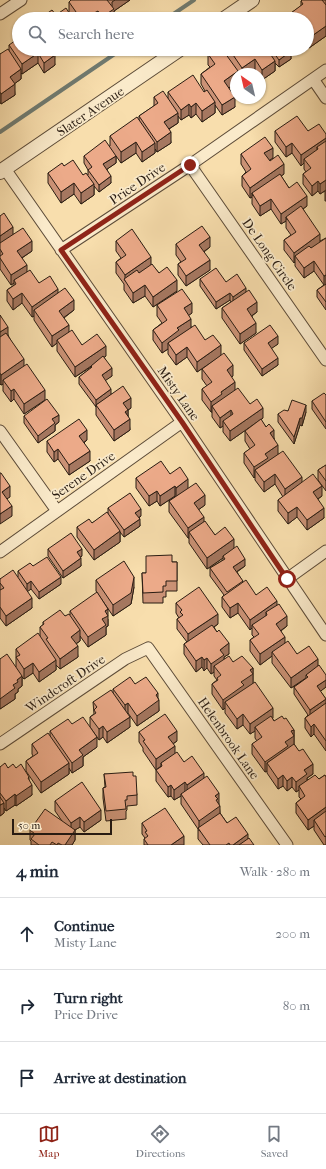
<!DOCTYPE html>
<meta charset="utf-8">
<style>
body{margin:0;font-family:"IM FELL French Canon",serif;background:#f2f2f3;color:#1f2937}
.compass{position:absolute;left:230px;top:68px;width:36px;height:36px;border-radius:50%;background:#fff;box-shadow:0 1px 3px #0004;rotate:326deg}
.scale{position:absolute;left:12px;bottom:10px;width:100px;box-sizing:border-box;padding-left:4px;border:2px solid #291c12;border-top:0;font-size:11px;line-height:14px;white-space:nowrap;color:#291c12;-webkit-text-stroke:3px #faeaca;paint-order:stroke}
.stop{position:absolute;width:12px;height:12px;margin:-9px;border:3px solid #8f2418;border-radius:50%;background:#fff}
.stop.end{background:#8f2418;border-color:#fff;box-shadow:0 1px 4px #0008}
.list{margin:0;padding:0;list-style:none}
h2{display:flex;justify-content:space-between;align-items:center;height:52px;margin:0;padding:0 16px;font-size:17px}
h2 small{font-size:13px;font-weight:400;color:#747a83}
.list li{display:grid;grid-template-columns:26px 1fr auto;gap:12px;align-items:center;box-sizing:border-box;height:72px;padding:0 16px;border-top:1px solid #e0e1e3}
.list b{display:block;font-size:15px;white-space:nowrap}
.list p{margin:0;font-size:13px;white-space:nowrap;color:#747a83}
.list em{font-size:13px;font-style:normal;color:#747a83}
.icon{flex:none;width:22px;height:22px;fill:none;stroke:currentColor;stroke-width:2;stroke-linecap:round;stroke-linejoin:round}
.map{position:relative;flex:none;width:326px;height:845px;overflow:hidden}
.search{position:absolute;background:#fff;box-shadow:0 1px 3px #0004;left:12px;right:12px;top:12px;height:44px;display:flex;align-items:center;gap:10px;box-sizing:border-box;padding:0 14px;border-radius:22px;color:#747a83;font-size:15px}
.sheet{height:268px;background:#fff}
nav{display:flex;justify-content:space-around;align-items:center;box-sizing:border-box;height:56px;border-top:1px solid #e0e1e3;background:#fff;font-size:11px;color:#747a83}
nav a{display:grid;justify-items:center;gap:2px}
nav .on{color:#8f2418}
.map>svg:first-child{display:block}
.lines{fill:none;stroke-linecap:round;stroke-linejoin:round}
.stream{stroke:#707b71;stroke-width:4}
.minor-casing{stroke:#5d4c39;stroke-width:13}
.tertiary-casing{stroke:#5d4c39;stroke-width:16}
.minor{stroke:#faeaca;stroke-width:11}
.tertiary{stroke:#faeaca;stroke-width:14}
.wall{fill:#cb9276;stroke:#291c12}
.shaded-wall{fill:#a57760;stroke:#291c12}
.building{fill:#ecaa89;stroke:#291c12}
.route{stroke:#8f2418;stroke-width:5}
.labels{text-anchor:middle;stroke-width:3.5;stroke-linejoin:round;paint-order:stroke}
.street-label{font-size:13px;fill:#291c12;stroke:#faeaca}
</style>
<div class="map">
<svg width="326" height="845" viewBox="0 0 326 845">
<rect width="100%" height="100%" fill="#f8dead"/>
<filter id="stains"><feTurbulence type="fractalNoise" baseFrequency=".005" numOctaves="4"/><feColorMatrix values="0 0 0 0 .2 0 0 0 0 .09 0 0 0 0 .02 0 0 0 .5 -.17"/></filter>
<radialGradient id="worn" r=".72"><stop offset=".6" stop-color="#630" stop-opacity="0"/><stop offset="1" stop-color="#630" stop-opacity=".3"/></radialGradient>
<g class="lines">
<path class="stream" d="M166 19 194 0
M0 132 122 49"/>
<defs>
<path id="minor" d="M0 14 21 0
M313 79 326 98
M190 165 326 360
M5 169 182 422 326 635
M61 250 190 165 326 70
M0 431 57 511
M0 552 182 422
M287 579 326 551
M0 744 125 659 148 648 287 845"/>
<path id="tertiary" d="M224 19 252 0
M0 172 180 49"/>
</defs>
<use href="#minor" class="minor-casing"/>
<use href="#tertiary" class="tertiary-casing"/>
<use href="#minor" class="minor"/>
<use href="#tertiary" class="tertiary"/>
</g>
<path class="wall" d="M71 0H130L114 11V19H74L69 12V2Z
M302 0H326V36L309 48 307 45V19H291V13L301 6V1Z
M9 45 51 49 55 65 44 73 38 63 22 74 21 73V79L14 84 15 95 1 104 0 102V54L9 51Z
M226 49H262L263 50 264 49H290L291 59 279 67 275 63V71L262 80 260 77V74H258L255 69 248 74H239L238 72V74H236V83L229 88 235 107 222 115 215 105V113L202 122 196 114 191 118 189 115 181 120 178 116V123L169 129 171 143 157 152 155 149V153L142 162 136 153 121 163 116 156V163L107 169 111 183 99 192 94 186V195L81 204 74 194 61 203 48 183V173L64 166 83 175H88V170L84 163V156L110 146V136L139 121V116L154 106V97L168 99V92H204L205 91 201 84V74L210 67 208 65V54L226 55Z
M275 131H308L326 134V201H325V191L320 194 318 191 312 196 303 184V174L306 172 304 169V163L301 166 292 153 286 157 275 142Z
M241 154 273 158 269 160 284 174 281 176 289 188 307 206 303 209 320 241 326 238V310L317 297V290L324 285 314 271 304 278 295 266V262L294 263 284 250V240L291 235 286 228V221L281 224 271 209 260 216 252 204V197L250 198 242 186V176L246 172 241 164Z
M0 216 13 234 32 251 22 258 27 272 39 283 58 293 74 310 64 318 69 332 82 345 106 356 104 357 112 376 105 380 111 394 131 408 128 410V415L130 430 114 441 96 415V407L79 384V377L91 368V367L75 377 57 351V343L52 347 34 320V316L32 317 22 303 13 310 7 301V290L14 285V283L11 285 0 269Z
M116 241 151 264 159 273 177 291 153 307 145 296 133 303 124 290V284L116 273V262L121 258 116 251Z
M176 244 210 247 204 252 210 270 186 286 178 275V264L181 262 176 255Z
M200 279 226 282 246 292 257 312 252 316 256 333 240 344 222 318V308L231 302 230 300 216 309 200 286Z
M157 305 192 313 188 315 191 327 205 340 221 356 197 372 187 357 176 365 168 354V349L162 353 153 340V330L162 323 157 316Z
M0 315 8 335 24 366 45 400 24 414 14 399 11 402 3 391V384L1 385 0 384Z
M244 343 278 344 271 348 278 365 262 376 244 350Z
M202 369 233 376 231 377 235 390 263 418 261 420 274 438 278 454 302 483 322 496 318 499 324 518 307 530 297 517 288 524 278 511V500L283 497 275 484 264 492 255 480V477L254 478 244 463V453L250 449 245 441V431L250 427 230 441 223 432V426L220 428 212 417V412H211L202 400V389L207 386 202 379Z
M326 395V429L312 409V401Z
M288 411 306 412 302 426 300 425 294 444 278 422V414Z
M24 416 59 422 55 425V431L38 443 24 423Z
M87 440 84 443 90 461 69 475 58 459 54 462 47 452V441Z
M326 465V491L318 480V470Z
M170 474 188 488 205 505 198 510 204 522 215 535 234 548 245 566 237 572 243 582 256 595 277 605 287 626 281 631 285 643 297 654 318 667 326 687 320 691 326 699V751L314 734 311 737 305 728V718L308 715 294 694V687L306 678 291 688 272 663V656L260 665 250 651V640L254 637 252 635V628L250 630 238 613 230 618 222 607V597L224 595 210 576V568L223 560V558L207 569 189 543V538H188L169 512V501L175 497V496L160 506 157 501 149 506 136 488V478Z
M108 508 141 516 139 518 140 526 124 537 120 532V542L94 560 77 537V527L92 523 108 514Z
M48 549 82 556 80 557 81 566 63 578 48 556Z
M172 562H177V591H166V597H163V603H143L142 573H146Z
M33 566 61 584 39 599 31 589 27 591 32 608 6 626 0 618V579L18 577V571Z
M96 580 134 587 131 604 113 616 96 591Z
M176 603 218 624 214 627 229 654 224 657V659L253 668V683L274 721 284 719 294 730V744L313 774 307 778V780L319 779 325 775 326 845H324L314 830V826L308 830 296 813V803L301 799 299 797V790L296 792 292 787 287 791 283 786 278 789 267 773V771L265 772 252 754V744L257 741 255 738V731L250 734 243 725 237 729 225 713V708L223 710 212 694V684L217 680 214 676V672L211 674 207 668 204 671 202 667 196 672 184 654V644L187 642 177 629V619L179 618 176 613Z
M70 611 108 619V626L106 627V635L88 647 80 636V641L76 644 78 657 60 669 56 665V670L39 682 33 673 24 679 22 677V686L18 689V692L15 694V699L0 709V659L16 667V649L40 637V627L43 625V622L70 615Z
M135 684 158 698 159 711 137 726 128 713 127 714 130 727 107 743 103 737 99 740 90 727V717L94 714 93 702 113 694V689Z
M72 724 97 747 83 757V766L72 773 69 768V774L41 793 26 771V761L33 756 32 754V744L50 737V731Z
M139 732 177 741 173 744 175 754 184 762 204 778 219 804 220 813 227 823 248 839 254 845H203L198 839V829L181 804V796L174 800 171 796 168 797 156 781V770L161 767V766L156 770 143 751V748L139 742Z
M0 767 16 768 29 781 32 795 16 806 15 805 6 811 4 808V813L0 816Z
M104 774 133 776 137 795V805L127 806V810L126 811V819L106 821 103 798V788L105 787Z
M55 801 101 820 84 832 80 827 75 830V840L72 845H31V841L30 840V830L62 821 55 811Z
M142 823 184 845H144V839L145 838 142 834Z"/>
<path class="shaded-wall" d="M115 0H130L114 11V19H102V17L112 10V2Z
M98 11V19L94 13Z
M326 26V36L309 48V38Z
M291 51V59L279 67V60Z
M38 53V63L22 74V64Z
M55 55V65L44 73V63Z
M255 59V69L248 74H242V68Z
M275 61V71L262 80V70Z
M21 69V79L10 87V77Z
M238 71V74H236V83L224 91V81Z
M15 84V95L1 104V94Z
M235 97V107L222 115V105Z
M215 102V113L202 122V111Z
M196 103V114L191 118V107Z
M189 104V115L181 120V110Z
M178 113V123L164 132V122Z
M171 132V143L157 152V142Z
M326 138V148L318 149 317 147V154L304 159V163L301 166V155Z
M136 142V153L121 163V152Z
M155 143V153L142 162V152Z
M292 143V153L286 157V147Z
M273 148V158L264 164V153Z
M116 156V163L103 172V164Z
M284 164V174L253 196 252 193V197L250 198V188Z
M111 176V183L99 192V185Z
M326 180V190L320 194V184Z
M318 181V191L312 196V186Z
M74 183V194L61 203V192Z
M94 184V195L81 204V193Z
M307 196V206L287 220 286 217V221L281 224V214Z
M271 199V209L260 216V206Z
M13 227V237L0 246V236Z
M320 234V244L295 256V262L294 263V253Z
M210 237V247L199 255V245Z
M32 241V251L17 261V251Z
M151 257V267L125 281V275Z
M210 260V270L186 286V276Z
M314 261V271L304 278V268Z
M27 265V275L14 280V283L11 285V275Z
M326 275V285L324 286V276Z
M177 280V291L153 307V297Z
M145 285V296L133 303V293Z
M246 288V295L233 304V297Z
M58 289V299L34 310V316L32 317V307Z
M22 293V303L13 310V299Z
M230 293V300L216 309V302Z
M74 300V310L59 321V311Z
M257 302V312L247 319V309Z
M192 303V313L184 319V308Z
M191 319V329L168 343V349L162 353V343L177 328Z
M256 323V333L240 344V334Z
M69 325V335L57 340V343L52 347V336Z
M8 327V337L0 342V332Z
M278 336V344L268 351V343Z
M221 345V356L197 372V362Z
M106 346V356L75 377V367Z
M187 347V357L176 365V355Z
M278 358V365L262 376V369Z
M24 359V369L3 380V384L1 385V375Z
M233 365V376L227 380V370Z
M112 368V376L102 383V375Z
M235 382V393L212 406V412H211V402L221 392Z
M14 389V399L11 402V391Z
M111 389V396L96 405V407V400Z
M45 390V400L24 414V404Z
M131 398V408L128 410V420L123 403Z
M306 405V412L302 426V418Z
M263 408V418L230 441V431Z
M231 410V421H223V426L220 428V418Z
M59 415V422L55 425V431L38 443V436L52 419Z
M300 418V425L294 444V437Z
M130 419V430L114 441V430Z
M87 430V440L79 446V436Z
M274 430V441L270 433Z
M278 445V455L255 470V477L254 478V467L265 454Z
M58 449V459L54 462V452Z
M90 451V461L69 475V465Z
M275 474V484L264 492V482Z
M302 477V487L285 499V489Z
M188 479V490L176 498V488Z
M10 486V497L2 502V492Z
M175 486V496L160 506V496Z
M322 486V496L313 502V492Z
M157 491V501L149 506V496Z
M205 495V505L194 513V503Z
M12 506V516L0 524V514Z
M297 507V517L288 524V513Z
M324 508V518L307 530V520Z
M141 509V516L135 520V513Z
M204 517V528L189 532V538H188V528Z
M140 519V526L124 537V530Z
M120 531V542L94 560V550Z
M234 539V550L223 556V558L207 569V558Z
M82 549V556L77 559V552Z
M81 558V566L63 578V571Z
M245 559V566L233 574V567Z
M61 577V584L39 599V592Z
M134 577V587L131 604 113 616V605Z
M31 581V589L27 592V584Z
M32 598V608L6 626V616Z
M277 601V611L266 612V619L252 625V628L250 630V620Z
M238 603V613L230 618V608Z
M108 609V626L106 627V635L88 647V637L102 619 105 611Z
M218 614V624L188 645V634Z
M287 616V626L276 634V624Z
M80 630V641L71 647V637Z
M285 637V647L272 652V656L260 665V654Z
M229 643V654L224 657V665L214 666V672L211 674V664L220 650Z
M78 646V657L60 669V659Z
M202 657V667L196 672V661Z
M207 658V668L204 671V660Z
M318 659V670L306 675V678L291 688V678Z
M56 660V670L39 682V672Z
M33 663V673L24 679V669Z
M253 668V685L225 702V708L223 710V700L241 682 250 670Z
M22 676V686L18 689V692L15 694V699L0 709V699L13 685 17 680Z
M326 680V687L317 694V686Z
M158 693V701L159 700V711L137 726V716L156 695Z
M326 699V707L310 718V710Z
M128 703V713L125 716V705Z
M273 708V718L257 730 255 727V731L250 734V724Z
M243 714V725L237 729V719Z
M130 717V727L107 743V732Z
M314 724V734L311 737V727Z
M103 726V737L99 740V729Z
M294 730V746L267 763V771L265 772V762L285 742 291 731Z
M177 731V741L168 747V737Z
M97 737V747L83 757V766L72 773V763L79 750Z
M175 746V756L161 763V766L156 770V759Z
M69 763V774L41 793V782Z
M313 764V774L307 778V785L299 786V790L296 792V782L304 770Z
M204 773V783L187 795V785Z
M283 775V786L278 789V779Z
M29 777V787L32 785V795L16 806V796L28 778Z
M292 777V787L287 791V781Z
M185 782V793L181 794V796L174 800V790Z
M171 785V796L168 797V787Z
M219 793V804L218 805 220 806V816L199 831V821L215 796Z
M15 794V805L6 811V801Z
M4 803V813L0 816V805Z
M326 807V818L314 820V826L308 830V820Z
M101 810V820L84 832V822Z
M80 817V827L75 830V840L72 845H65L71 833V823Z
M248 834V845H233Z
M184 836V845H171Z"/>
<path class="building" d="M71 0H107L114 9 102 17 98 11 94 13 98 19H81L69 2Z
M302 0H322L326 5V26L309 38 307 35V19H296L291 13 303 4 301 1Z
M66 8 73 19H39L52 10 56 15Z
M287 17 289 19H284Z
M19 38V49H51L55 55 44 63 38 53 22 64 9 45Z
M8 49 21 69 10 77 15 84 1 94 0 92V54Z
M216 49H222L238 71 224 81 235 97 222 105 201 74 215 64 208 54Z
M229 49H262L263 50 264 49H267L275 61 262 70 255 59 242 68Z
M271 49H290L291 51 279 60Z
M193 75 204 92 207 90 215 102 202 111 196 103 191 107 189 104 181 110 168 92Z
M163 91 178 113 164 122 171 132 157 142 139 116 158 103 154 97Z
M297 116 308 131 319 124 326 134V138L301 155 292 143 286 147 275 131Z
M137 117 155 143 142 152 136 142 121 152 110 136Z
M265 137 273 148 264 153 270 161 278 155 284 164 250 188 242 176 251 169 241 154Z
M105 140 116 156 103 164 111 176 99 185 88 170 92 167 84 156Z
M326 141V180L320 184 318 181 312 186 303 174 311 168 304 159 318 149 317 147Z
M73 160 83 175 86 173 94 184 81 193 74 183 61 192 48 173 62 163 64 166Z
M280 174 289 188 297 182 307 196 281 214 271 199 260 206 252 193Z
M301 206 320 234 294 253 284 240 296 232 286 217Z
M4 213 13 227 0 236V216Z
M202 226 210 237 199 245 210 260 186 276 178 264 186 259 176 244Z
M23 228 32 241 17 251 27 265 11 275 0 258V256L3 254 0 249V243Z
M132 229 151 257 125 275 116 262 126 255 116 241Z
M326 238V275L324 276 314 261 304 268 295 256 309 246 311 248Z
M152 264 159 273 167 267 177 280 153 297 145 285 133 293 124 279 137 270 139 273Z
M216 268 226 282 237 274 246 288 233 297 230 293 216 302 200 279Z
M30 270 39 283 50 276 58 289 32 307 22 293 13 299 7 290 16 284 14 280Z
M326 284V302L317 290Z
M65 288 74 300 59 311 69 325 52 336 34 310Z
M182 289 192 303 184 308 191 319 177 328 179 330 162 343 153 330 167 320 157 305Z
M249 290 257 302 247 309 256 323 240 334 222 308Z
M0 315 8 327 0 332Z
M195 325 205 340 213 335 221 345 197 362 187 347 176 355 168 343Z
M270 325 278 336 268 343 278 358 262 369 244 343Z
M72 330 82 345 97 334 106 346 75 367 57 340Z
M6 333 24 359 1 375 0 373V337Z
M224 353 233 365 227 370 235 382 221 392 222 394 211 402 202 389 212 382 202 369Z
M103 356 112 368 102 375 111 389 96 400 79 377 92 367 91 366Z
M27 364 45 390 24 404 14 389 11 391 3 380Z
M123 386 131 398 123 403 128 410 125 412 130 419 114 430 96 405Z
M238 388 250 404 257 399 263 408 230 431 223 421 233 414 231 410 220 418 212 406Z
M324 393 326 395V422L312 401Z
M47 399 59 415 52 419 55 423 38 436 24 416Z
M292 400 306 405 302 418H300L294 437 278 414 284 410 288 411Z
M79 419 87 430 79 436 90 451 69 465 58 449 54 452 47 441Z
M261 419 266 427 269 424 274 430 270 433 278 445 265 454 268 458 254 467 244 453 255 445 245 431Z
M283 451 302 477 285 489 275 474 264 482 255 470Z
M161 461 170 474 180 467 188 479 176 488 175 486 160 496 157 491 149 496 136 478Z
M326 465V481L318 470Z
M0 473H1L10 486 2 492 12 506 0 514Z
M313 474 322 486 313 492 324 508 307 520 297 507 288 513 278 500Z
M196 483 205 495 194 503 204 517 188 528 169 501Z
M130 493 141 509 135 513 140 519 124 530 108 508Z
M107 512 120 531 94 550 77 527 89 519 92 523Z
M205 521 215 535 225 527 234 539 207 558 189 532Z
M71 533 82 549 77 552 81 558 63 571 48 549Z
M237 546 245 559 233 567 243 581 227 592 210 568 225 559 223 556Z
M172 555V562H177V581H166V586H163V592L143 593 142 573H146V556Z
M47 557 61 577 39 592 31 581 27 584 18 571 30 563 33 566Z
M124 561 134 577 131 593 113 605 96 580Z
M13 570 32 598 6 616 0 607V590L4 588 0 583V579Z
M246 580 256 595 267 587 277 601 250 620 238 603 230 608 222 597Z
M199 587 218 614 188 634 177 619 183 615 180 612 182 610 176 603Z
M97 592 108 609 105 611 108 616 102 619 106 625 88 637 70 611Z
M279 604 287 616 276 624 285 637 260 654 250 640 259 634 252 625 267 615 266 612Z
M60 610 65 616 69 614 80 630 71 637 78 646 60 659 46 639 48 638 40 627 44 624 43 622Z
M212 625 217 632 219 630 229 643 220 650 224 655 211 664 207 658 204 660 202 657 196 661 184 644Z
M38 633 56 660 39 672 33 663 24 669 16 657 20 655 16 649Z
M288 641 297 654 309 646 318 659 291 678 272 652Z
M7 654 22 676 17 680 18 682 13 685 15 688 0 699V659Z
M229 656 233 662 242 656 253 668 250 670 253 674 241 682 244 685 223 700 212 684 218 680 217 678 221 675 214 666Z
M319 665 326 675V680L317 686 326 699 310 710 294 687 308 677 306 675Z
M130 677 135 684 146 677 158 693 156 695 159 700 137 716 128 703 125 705 113 689Z
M255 682 273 708 250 724 243 714 237 719 225 702Z
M111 690 130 717 107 732 103 726 99 729 90 717 96 713 94 710 97 707 93 702Z
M326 703V741L314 724 311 727 305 718Z
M165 714 177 731 168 737 175 746 156 759 143 741 145 740 139 732Z
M271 716 274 721 282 716 284 719 286 718 294 730 291 731 294 736 285 742 288 746 265 762 252 744 262 737 255 727Z
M83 717 97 737 79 750 83 755 72 763 50 731 68 719 72 724Z
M48 733 69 763 41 782 26 761 38 753 32 744Z
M294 744 299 751 303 749 313 764 304 770 307 774 296 782 292 777 287 781 283 775 278 779 267 763Z
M177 752 184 762 192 756 204 773 187 785 185 782 174 790 171 785 168 787 156 770 162 766 161 763Z
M5 763 8 768 13 764 16 768 21 764 29 777 28 778 32 785 16 796 15 794 6 801 0 793V767Z
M133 772V776H136L137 795 127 796V800H125L126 809 106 811 103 788 106 787 104 774Z
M315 775 319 779 325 775 326 777V807L308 820 296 803 305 796 299 786Z
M207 776 219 793 215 796 218 799 216 800 220 806 199 821 181 794Z
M82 782 101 810 84 822 80 817 71 823 55 801Z
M0 797 4 803 0 805Z
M165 808 184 836 171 845H148L144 839 148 836 145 832 147 831 142 823Z
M45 809 75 830 65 845H62L58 843 57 845 52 842 50 845H39L31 839 35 834 30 830Z
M326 811V836L325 837 314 820Z
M220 813 227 823 236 817 248 834 233 845H230L229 843 226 845H210L198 828Z
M249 838 254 845H239Z"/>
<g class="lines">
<path class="route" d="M190 165 61 250 182 422 287 579"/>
</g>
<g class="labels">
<g class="street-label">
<text transform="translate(90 111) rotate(-34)" y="5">Slater Avenue</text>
<text transform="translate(137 183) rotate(-34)" y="5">Price Drive</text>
<text transform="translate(270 254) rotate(55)" y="5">De Long Circle</text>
<text transform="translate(179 393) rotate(55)" y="5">Misty Lane</text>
<text transform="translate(83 475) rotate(-35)" y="5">Serene Drive</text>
<text transform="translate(65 683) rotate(-34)" y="5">Windcroft Drive</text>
<text transform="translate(229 738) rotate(55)" y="5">Helenbrook Lane</text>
</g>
</g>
<rect width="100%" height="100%" filter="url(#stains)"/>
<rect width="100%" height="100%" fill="url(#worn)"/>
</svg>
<svg class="compass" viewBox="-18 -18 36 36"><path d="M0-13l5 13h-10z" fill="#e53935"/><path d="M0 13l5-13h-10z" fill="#747a83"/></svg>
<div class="scale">50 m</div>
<div class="stop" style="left:287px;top:579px"></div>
<div class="stop end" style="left:190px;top:165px"></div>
<div class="search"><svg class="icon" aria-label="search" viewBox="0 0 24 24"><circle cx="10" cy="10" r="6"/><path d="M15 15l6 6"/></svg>Search here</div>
</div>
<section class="sheet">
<h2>4 min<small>Walk · 280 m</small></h2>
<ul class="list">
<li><svg class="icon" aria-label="ahead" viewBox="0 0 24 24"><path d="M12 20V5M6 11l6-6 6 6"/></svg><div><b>Continue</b><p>Misty Lane</p></div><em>200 m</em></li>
<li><svg class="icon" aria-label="right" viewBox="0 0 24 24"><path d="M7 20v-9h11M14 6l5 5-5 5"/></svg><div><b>Turn right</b><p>Price Drive</p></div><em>80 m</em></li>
<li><svg class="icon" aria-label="arrive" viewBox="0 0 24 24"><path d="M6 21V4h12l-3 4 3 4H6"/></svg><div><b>Arrive at destination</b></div></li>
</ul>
</section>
<nav>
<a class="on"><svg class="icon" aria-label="map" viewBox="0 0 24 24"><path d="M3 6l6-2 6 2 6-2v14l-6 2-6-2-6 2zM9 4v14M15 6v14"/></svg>Map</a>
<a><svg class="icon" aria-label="directions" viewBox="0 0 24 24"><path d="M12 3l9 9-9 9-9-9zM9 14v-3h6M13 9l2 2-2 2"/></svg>Directions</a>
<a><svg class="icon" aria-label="saved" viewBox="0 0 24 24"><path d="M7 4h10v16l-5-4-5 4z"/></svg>Saved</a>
</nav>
